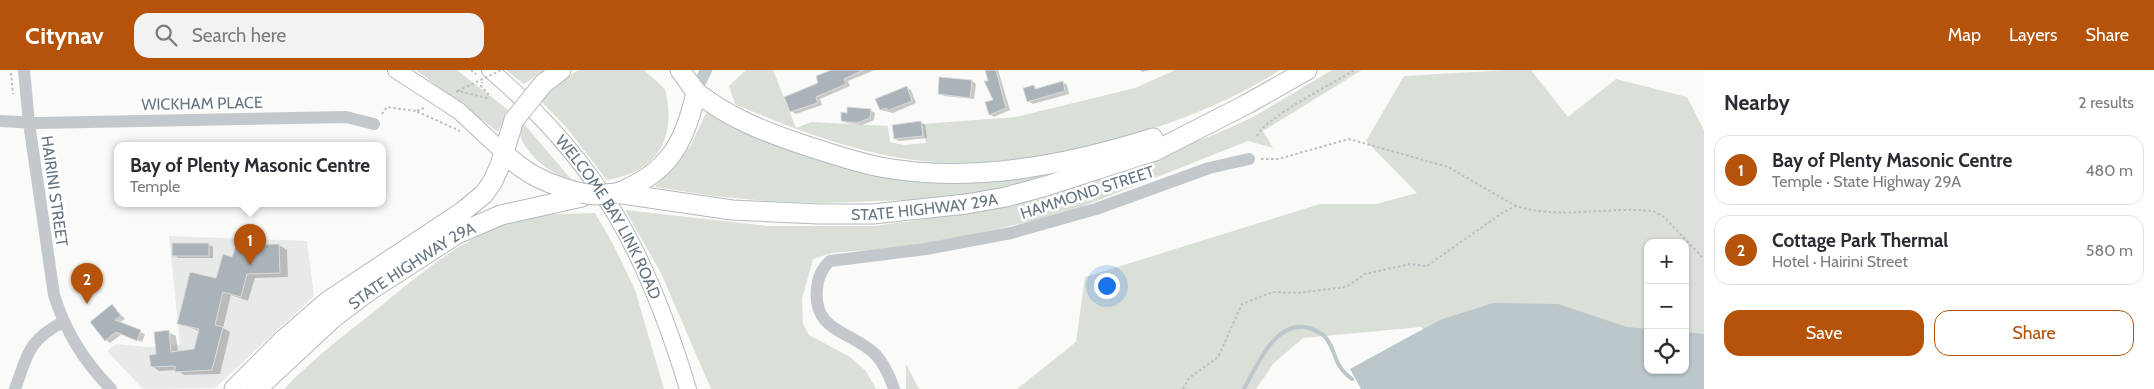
<!DOCTYPE html>
<meta charset="utf-8">
<style>
body{margin:0;font-family:Cabin,sans-serif;background:#f2f2f3;color:#2b2b33}
.controls{position:absolute;right:15px;bottom:15px;display:grid;overflow:hidden;border-radius:10px;box-shadow:0 1px 4px #0004}
.controls button{width:45px;height:45px;display:grid;place-items:center;padding:0;border:0;border-bottom:1px solid #e1e1e2;background:#fff;color:#2b2b33;font:25px sans-serif}
.you{position:absolute;left:1106px;top:215px;width:18px;height:18px;margin:-12px;border:4px solid #fff;border-radius:50%;background:#1a73e8;box-shadow:0 0 0 8px #1a73e833}
.badge{display:grid;place-items:center;width:32px;height:32px;border-radius:50%;background:#b45309;color:#fff;font-size:16px;font-weight:700}
.pin{position:absolute;translate:-50% -41px;filter:drop-shadow(0 1px 2px #0008)}
.pin::after{content:'';position:absolute;top:26px;width:18px;height:15px;background:inherit;clip-path:polygon(0 0,100% 0,50% 100%)}
.popup{position:absolute;left:114px;top:72px;width:272px;height:65px;box-sizing:border-box;display:grid;place-content:center;border-radius:10px;background:#fff;filter:drop-shadow(0 1px 4px #0005);font-size:16px;white-space:nowrap;color:#7c7c81}
.popup b{font-size:19px;color:#2b2b33}
.popup::after{content:'';position:absolute;left:50%;top:100%;margin-left:-10px;border:10px solid transparent;border-top-color:#fff}
.list{margin:0;padding:0;list-style:none}
h2{display:flex;justify-content:space-between;align-items:center;height:65px;margin:0;padding:0 20px;font-size:21px}
h2 small{font-size:16px;font-weight:400;color:#7c7c81}
.list li{display:grid;grid-template-columns:32px 1fr auto;gap:15px;align-items:center;box-sizing:border-box;height:70px;margin:0 10px 10px;padding:0 10px;border:1px solid #e1e1e2;border-radius:15px}
.list b{display:block;font-size:19px;white-space:nowrap}
.list p{margin:0;font-size:16px;white-space:nowrap;color:#7c7c81}
.list em{font-size:16px;font-style:normal;color:#7c7c81}
.actions{display:flex;gap:10px;padding:15px 20px}
.actions a{flex:1;padding:11px 0;border:1px solid #b45309;border-radius:15px;text-align:center;font-size:18px;color:#b45309}
.actions .main{background:#b45309;color:#fff}
.icon{flex:none;width:28px;height:28px;fill:none;stroke:currentColor;stroke-width:2;stroke-linecap:round;stroke-linejoin:round}
.map{position:relative;flex:none;width:1704px;height:319px;overflow:hidden}
header{display:flex;align-items:center;gap:30px;box-sizing:border-box;height:70px;padding:0 25px;background:#b45309;color:#fff}
header strong{font-size:24px}
nav{display:flex;gap:28px;margin-inline-start:auto;font-size:18px}
.search{width:350px;height:45px;background:#f2f2f3;display:flex;align-items:center;gap:12px;box-sizing:border-box;padding:0 18px;border-radius:15px;color:#7c7c81;font-size:19px}
main{display:flex}
aside{flex:1;background:#fff}
.map>svg:first-child{display:block}
.built{fill:#e8e9e9}
.green{fill:#dadfd7;fill-rule:evenodd}
.water{fill:#bbc7cb}
.shadow{fill:#0003}
.lines{fill:none;stroke-linecap:round;stroke-linejoin:round}
.stream{stroke:#bbc7cb;stroke-width:4}
.building{fill:#aab3b9;stroke:#dcdcda}
.major-casing{stroke:#b5babe;stroke-width:18}
.highway-casing{stroke:#b4b9bd;stroke-width:21}
.path{stroke:#bbbfc2;stroke-width:2;stroke-dasharray:2.5 2.5;stroke-linecap:butt}
.minor{stroke:#c3c8cc;stroke-width:12}
.major{stroke:#fff;stroke-width:16}
.highway{stroke:#fff;stroke-width:19}
.highway-bridge-casing{stroke:#b4b9bd;stroke-width:21;stroke-linecap:butt}
.path-bridge{stroke:#bbbfc2;stroke-width:2;stroke-dasharray:2.5 2.5;stroke-linecap:butt}
.highway-bridge{stroke:#fff;stroke-width:19}
.labels{text-anchor:middle;stroke-width:5;stroke-linejoin:round;paint-order:stroke}
.street-label{font-size:16px;fill:#657683;stroke:#fff}
</style>
<header>
<strong>Citynav</strong>
<div class="search"><svg class="icon" aria-label="search" viewBox="0 0 24 24"><circle cx="10" cy="10" r="6"/><path d="M15 15l6 6"/></svg>Search here</div>
<nav><a>Map</a><a>Layers</a><a>Share</a></nav>
</header>
<main>
<div class="map">
<svg width="1704" height="319" viewBox="0 0 1704 319">
<rect width="100%" height="100%" fill="#fafaf8"/>
<path class="built" d="M169 166 307 171 314 226 215 318 143 319 107 281 116 274 147 277 180 275Z"/>
<path class="green" d="M416 0H457L508 40 498 62Z
M506 0H545L524 14Z
M579 0H644L665 19C677 68 658 102 607 110L567 58 541 31 562 10Z
M746 0H773L796 58 811 52 888 56 890 72 904 75 926 73 923 54 1016 47 1135 18 1175 0H1280C1185 62 1013 108 900 88 843 78 788 57 735 34L729 16Z
M1332 0H1362L1263 61 1273 78 1248 71 1069 142 930 175 831 183 813 189 802 229 803 254 809 265 850 287 866 301 876 319H711L661 203 625 140 768 156H874L979 142 1076 116 1216 64 1253 47Z
M1508 0H1531L1568 47 1616 9 1687 27 1704 60V319L1363 292 1423 259 1421 257 1303 268 1274 293 1256 319H1017L1076 272 1085 207 1320 134H1376L1417 123 1366 71 1404 6ZM1648 173H1685V300H1648Z
M707 41 750 64 854 97H1089L974 127 907 130 823 133 766 131 714 126 656 117V115L672 100 691 75Z
M524 54 571 109C550 104 527 86 520 65Z
M595 143 613 174 635 220 664 319H284C312 290 344 265 376 240 420 204 470 160 527 148 549 143 573 144 595 143Z
M906 294 919 319H906Z"/>
<path class="water" d="M1493 233 1558 234 1627 257 1648 259V300H1685V262L1704 264V319H1361L1350 299 1440 250Z"/>
<path class="shadow" d="M834 0H875L848 11 850 16 820 29 822 35 796 44 791 41Z
M986 0H998L1010 40 994 47 990 44 995 31Z
M1139 0H1151L1142 2Z
M972 11 976 14 974 29 944 26 939 23Z
M1063 12 1067 15 1069 24 1033 34 1028 31 1033 16 1039 19Z
M907 18 911 20 916 33 893 43 881 40Z
M870 40 875 43 874 50 862 55 847 53 842 51Z
M921 52 925 55 927 68 899 71 895 69Z
M208 174 213 177V188H178L174 185Z
M279 175 287 180 288 207 255 208 248 231 231 225 223 258 230 262 220 304 184 305 177 300 159 301 152 296 168 262 176 266 178 283 195 281 199 261 179 253 233 188 237 176Z
M112 235 125 249 119 253 145 264 142 272 122 264 110 273 106 270Z"/>
<g class="lines">
<path class="stream" d="M1244 319C1256 297 1276 248 1309 258 1315 260 1322 263 1326 268 1338 284 1332 294 1352 309"/>
</g>
<path class="building" d="M831 0H864L844 9 846 14 816 27 818 33 790 42 784 27 818 13 816 6Z
M985 0H996L1006 38 989 45 985 32 993 30 984 11H988Z
M939 7 972 10 970 28 938 24Z
M1063 11 1065 21 1027 32 1023 18 1034 15 1035 19Z
M907 16 912 31 887 41V38L880 40 875 29Z
M847 37 871 39 870 48 857 53 841 51V42L847 43Z
M921 51 923 66 894 69 892 55Z
M172 173H209V186H172Z
M279 174 280 203 247 204 241 227 223 222 215 255 223 257 212 300 175 302V296L151 297 149 285 156 284 154 262 169 260 171 282 194 279 199 259 177 254 190 202 216 208 223 184 232 187 236 175Z
M112 234 121 246 115 250 141 260 137 271 116 262 105 271 90 252Z"/>
<g class="lines">
<defs>
<g id="major">
<path d="M396 0 459 41 503 82"/>
<path id="s1" d="M490 0C600 93 647 183 688 319"/>
</g>
<g id="highway">
<path d="M543 14 561 0"/>
<path d="M696 22C729 48 765 62 804 75 829 83 854 92 880 97 971 114 1067 95 1153 68"/>
<path d="M503 82C526 105 550 115 581 123"/>
<path id="s2" d="M616 123 732 140 819 144H873L966 134 1006 127 1046 116 1155 81 1247 34 1307 0"/>
<path d="M617 123C668 103 685 74 696 22L680 0"/>
<path d="M234 319 282 271 328 231 462 142 484 124 493 111 500 95 514 50"/>
<path id="s3" d="M257 319 332 249 369 221 457 164 501 145 582 127"/>
</g>
</defs>
<use href="#major" class="major-casing"/>
<use href="#highway" class="highway-casing"/>
<path class="path" d="M471 0 476 4
M11 3 13 24
M456 22 458 21 487 28 488 24 481 16 482 12
M424 38 416 41 460 61
M382 44 387 37 416 41
M1257 66C1263 49 1335 12 1355 0
M1261 89H1278L1349 69 1448 97 1516 136
M1183 319 1189 308 1218 287 1242 234 1273 222 1297 223 1346 217 1365 204 1410 194 1427 196 1502 143 1516 136C1561 150 1607 136 1653 141L1664 147 1704 189"/>
<path class="minor" d="M24 0 29 53 54 225C66 263 84 291 111 319
M696 21 706 0
M0 51 37 53 346 47 374 54
M15 319C28 284 27 271 63 252
M894 319C890 307 885 295 876 285 853 261 812 263 817 218 818 207 822 198 830 191L926 179 1011 163 1096 139 1209 98 1249 89"/>
<use href="#major" class="major"/>
<use href="#highway" class="highway"/>
<defs>
<path id="highway-bridge" d="M514 50 543 14
M581 123 595 125 616 123"/>
</defs>
<use href="#highway-bridge" class="highway-bridge-casing"/>
<path class="path-bridge" d="M458 21 501 0"/>
<use href="#highway-bridge" class="highway-bridge"/>
</g>
<g class="labels">
<g class="street-label">
<text transform="translate(202 33) rotate(-1)" y="6">WICKHAM PLACE</text>
<text transform="translate(55 121) rotate(82)" y="6">HAIRINI STREET</text>
<text transform="translate(1087 122) rotate(-18)" y="6">HAMMOND STREET</text>
<text dy="6" stroke="none"><textPath href="#s2" startOffset="310">STATE HIGHWAY 29A</textPath></text>
<text dy="6" stroke="none"><textPath href="#s1" startOffset="191">WELCOME BAY LINK ROAD</textPath></text>
<text dy="6" stroke="none"><textPath href="#s3" startOffset="199">STATE HIGHWAY 29A</textPath></text>
</g>
</g>
</svg>
<div class="controls">
<button>+</button>
<button>−</button>
<button><svg class="icon" aria-label="locate" viewBox="0 0 24 24"><circle cx="12" cy="12" r="6"/><path d="M12 2v4M12 18v4M2 12h4M18 12h4"/></svg></button>
</div>
<div class="you"></div>
<div class="pin badge" style="left:250px;top:195px">1</div>
<div class="popup"><b>Bay of Plenty Masonic Centre</b>Temple</div>
<div class="pin badge" style="left:87px;top:234px">2</div>
</div>
<aside>
<h2>Nearby<small>2 results</small></h2>
<ul class="list">
<li><span class="badge">1</span><div><b>Bay of Plenty Masonic Centre</b><p>Temple · State Highway 29A</p></div><em>480 m</em></li>
<li><span class="badge">2</span><div><b>Cottage Park Thermal</b><p>Hotel · Hairini Street</p></div><em>580 m</em></li>
</ul>
<div class="actions"><a class="main">Save</a><a>Share</a></div>
</aside>
</main>
